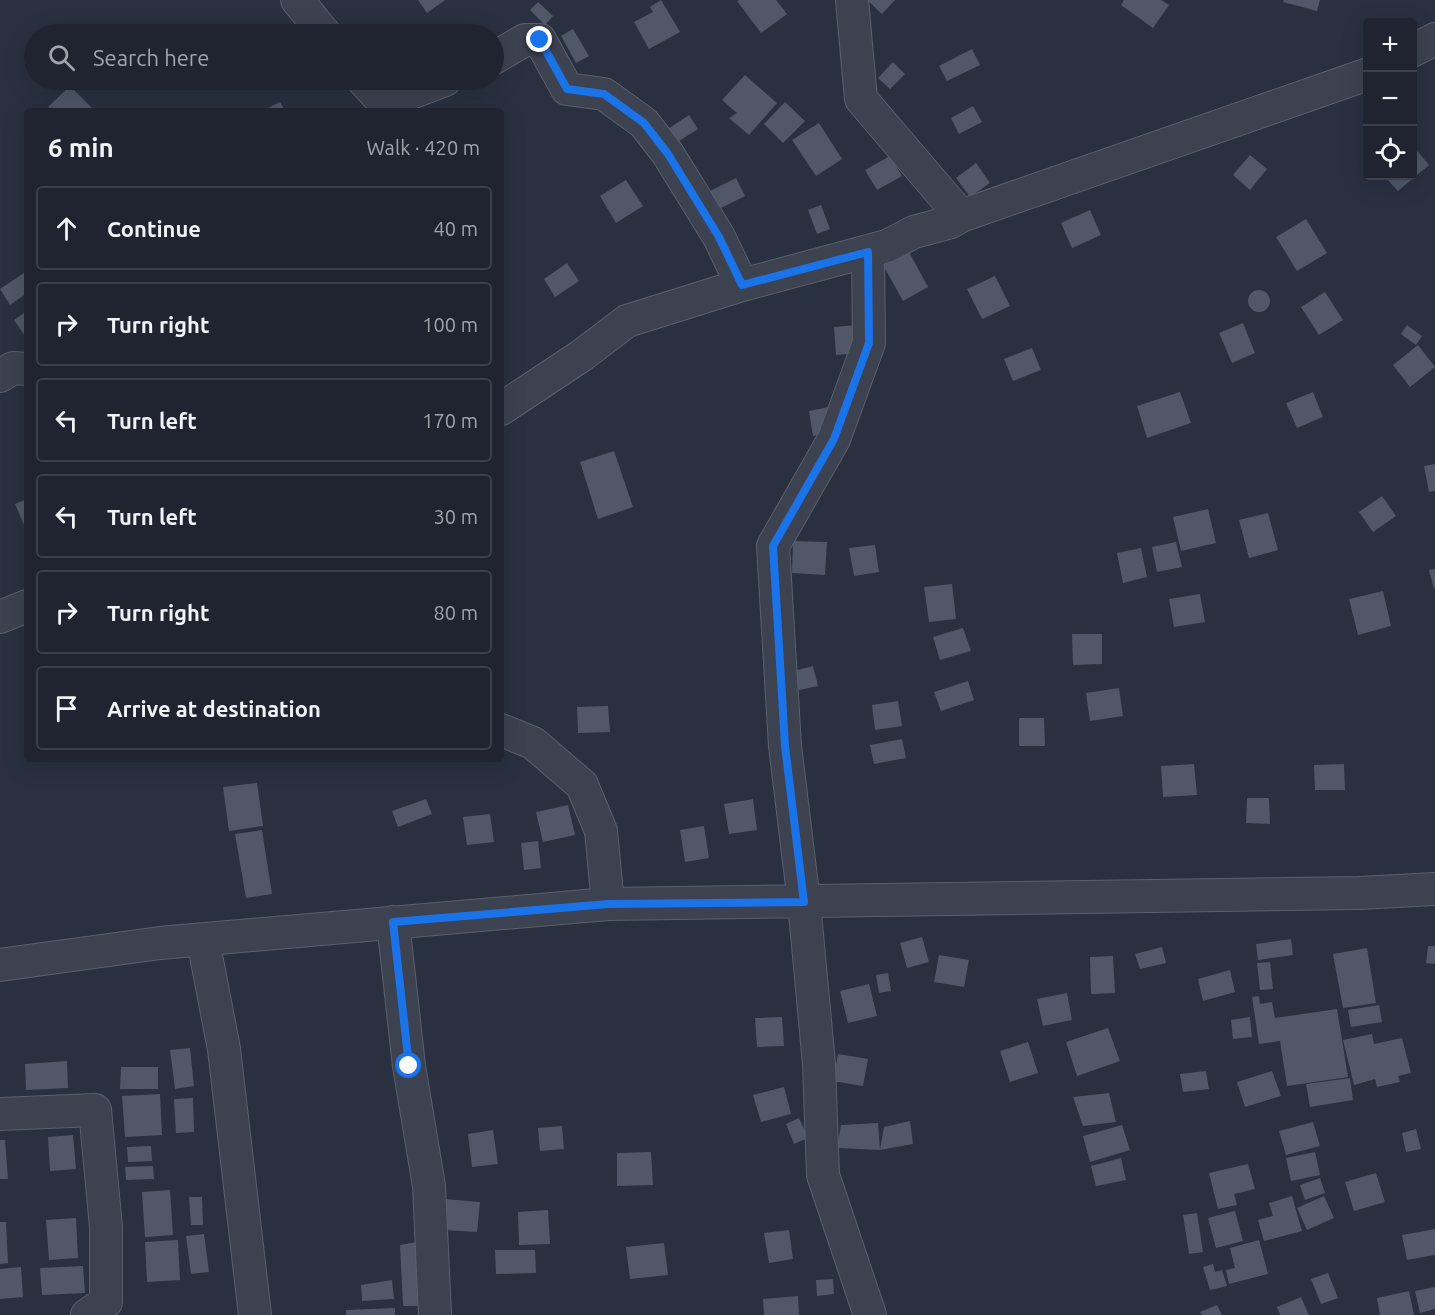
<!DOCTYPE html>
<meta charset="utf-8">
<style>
body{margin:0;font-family:Ubuntu,sans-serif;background:#272c38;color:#f1f3f6}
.controls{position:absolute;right:18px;top:18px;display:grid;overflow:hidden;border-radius:6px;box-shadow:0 6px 24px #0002}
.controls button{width:54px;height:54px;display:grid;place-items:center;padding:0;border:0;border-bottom:2px solid #3c414c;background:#1f2430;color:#f1f3f6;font:30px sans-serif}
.stop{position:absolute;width:18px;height:18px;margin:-14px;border:4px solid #1a73e8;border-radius:50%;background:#fff}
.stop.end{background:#1a73e8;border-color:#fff;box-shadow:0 2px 6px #0008}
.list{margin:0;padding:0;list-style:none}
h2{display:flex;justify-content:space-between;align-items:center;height:78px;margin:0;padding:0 24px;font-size:26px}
h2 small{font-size:20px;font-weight:400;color:#a1a4ab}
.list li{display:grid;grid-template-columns:39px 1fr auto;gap:18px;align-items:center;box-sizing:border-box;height:84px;margin:0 12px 12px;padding:0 12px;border:2px solid #3c414c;border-radius:6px}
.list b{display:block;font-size:22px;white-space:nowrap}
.list em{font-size:20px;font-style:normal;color:#a1a4ab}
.icon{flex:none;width:33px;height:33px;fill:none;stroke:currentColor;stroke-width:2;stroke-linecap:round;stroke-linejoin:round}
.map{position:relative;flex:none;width:1435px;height:1315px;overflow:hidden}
.search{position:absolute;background:#1f2430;box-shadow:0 6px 24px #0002;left:24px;top:24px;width:480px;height:66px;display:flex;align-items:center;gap:15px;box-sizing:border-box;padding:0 21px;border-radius:33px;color:#a1a4ab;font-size:22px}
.panel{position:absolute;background:#1f2430;box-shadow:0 6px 24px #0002;left:24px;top:108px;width:480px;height:654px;border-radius:6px}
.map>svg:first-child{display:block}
.building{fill:#4f5769}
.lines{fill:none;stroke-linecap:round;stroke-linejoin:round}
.minor-casing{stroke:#5a606d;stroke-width:34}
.minor{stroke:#3d4250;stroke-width:32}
.route{stroke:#1a73e8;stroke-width:8}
</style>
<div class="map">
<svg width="1435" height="1315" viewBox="0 0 1435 1315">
<rect width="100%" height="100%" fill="#293040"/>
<path class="building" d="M418 0H445L427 13Z
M661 0 680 32 649 49 634 22 653 12 650 7Z
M739 0H776L787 14 761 33 737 1Z
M867 0H895L882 14Z
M1124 0H1161L1169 5 1153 28 1121 5Z
M1284 0H1320L1317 11 1283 2Z
M538 2 553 16 545 25 530 10Z
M573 29 589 56 576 63 561 36Z
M972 49 980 65 947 81 939 66Z
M893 62 905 74 890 89 878 78Z
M745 75 777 103 749 135 729 118 737 113 722 100Z
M70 86 93 109 90 111H52L48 107Z
M280 102 285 111H262Z
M785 102 805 121 783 143 764 124Z
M973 106 982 122 959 134 951 118Z
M689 115 698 129 676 143 668 129Z
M819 123 842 159 816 176 792 140Z
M1413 146 1429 165 1398 191 1384 176H1413Z
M1250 155 1267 169 1250 190 1233 175Z
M890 156 902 176 877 190 865 170Z
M976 163 990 183 970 197 956 178Z
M736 178 745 196 719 209 710 191Z
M626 180 643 206 616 223 600 196Z
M821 205 830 229 817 234 808 210Z
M1090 210 1101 235 1072 248 1061 223Z
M1306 219 1327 253 1297 271 1276 237Z
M909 252 928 287 903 301 883 265Z
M567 263 579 281 555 297 544 279Z
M27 271V293L10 305 0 289Z
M995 276 1010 306 982 319 967 289Z
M1248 301a11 11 0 1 1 22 0a11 11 0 1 1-22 0Z
M1325 292 1343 320 1319 335 1301 307Z
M27 311V339L14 320Z
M1243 323 1255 353 1232 363 1219 333Z
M856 325 859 353 836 355 834 327Z
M1407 325 1422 336 1416 345 1401 334Z
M1418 345 1435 367 1410 387 1393 365Z
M1032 348 1041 370 1013 381 1004 359Z
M1180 392 1191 423 1147 438 1137 406Z
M1313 392 1323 417 1297 428 1286 403Z
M829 407 833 432 813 436 809 411Z
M614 451 633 507 598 519 580 462Z
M1435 464V491L1429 492 1424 466Z
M1382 496 1396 516 1373 532 1359 512Z
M27 499V532L15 504Z
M1208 509 1216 543 1181 551 1173 517Z
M1268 513 1278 550 1249 558 1239 520Z
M793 541 827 542 825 575 792 573Z
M1176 542 1182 567 1157 572 1152 547Z
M875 545 879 572 854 576 849 548Z
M1141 548 1147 577 1123 583 1117 553Z
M1435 569V588L1434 589 1429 570Z
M952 584 956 619 929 622 924 587Z
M1383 591 1391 626 1358 635 1349 599Z
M1200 594 1205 622 1174 627 1169 599Z
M963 628 971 651 940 660 933 637Z
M1072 634H1102V664L1073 665Z
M813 666 818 686 795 691 790 672Z
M968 681 974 700 941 711 934 692Z
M1119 688 1123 716 1090 721 1086 693Z
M898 701 902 726 875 730 872 705Z
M608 706 610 732 578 733 577 707Z
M1019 718H1044L1045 746H1019Z
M902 739 906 758 874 764 870 745Z
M1194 764 1197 795 1163 797 1161 766Z
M1344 764 1345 790H1315L1314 765Z
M257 783 263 826 229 831 223 787Z
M1247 798H1269L1270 824 1246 823Z
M426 799 432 814 398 827 392 811Z
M753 799 757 830 729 834 724 804Z
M568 805 575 835 543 842 536 812Z
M490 814 494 842 467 845 463 817Z
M704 826 709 858 685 862 680 830Z
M262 830 272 894 246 898 235 834Z
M538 841 541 868 524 870 521 843Z
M922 937 929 962 907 968 900 943Z
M1291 939 1293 955 1258 960 1256 944Z
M1428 946H1435V964L1426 963Z
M1162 947 1166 963 1140 969 1135 954Z
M1367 948 1376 1003 1343 1008 1333 954Z
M939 955 969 960 964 987 934 982Z
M1113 956 1115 993 1091 994 1090 957Z
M1270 962 1273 989 1260 990 1257 963Z
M1230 970 1235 992 1203 1001 1198 979Z
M888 973 891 991 879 993 876 975Z
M869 984 877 1016 848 1023 840 991Z
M1067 993 1072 1020 1043 1026 1037 999Z
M1259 996 1260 1004 1272 1002 1275 1018 1337 1009 1348 1077 1287 1086 1280 1041 1259 1044 1252 997Z
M1379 1005 1382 1022 1351 1027 1348 1010Z
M782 1017 784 1046 757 1047 755 1018Z
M1250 1017 1252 1037 1233 1039 1231 1020Z
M1108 1028 1120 1061 1077 1076 1066 1042Z
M1372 1034 1374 1044 1402 1038 1411 1073 1398 1076 1400 1082 1377 1087 1375 1079 1354 1085 1343 1040Z
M1028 1042 1038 1073 1010 1082 1000 1051Z
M190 1048 194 1086 175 1089 170 1050Z
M838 1054 868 1059 863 1086 833 1081Z
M67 1061 68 1088 26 1090 25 1064Z
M121 1067H158V1089H120Z
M1206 1071 1209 1089 1183 1092 1180 1074Z
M1272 1071 1281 1096 1245 1107 1237 1082Z
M1350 1078 1353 1100 1310 1107 1306 1084Z
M784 1087 791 1114 761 1122 753 1095Z
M1109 1093 1116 1122 1083 1126 1073 1097Z
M160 1094 162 1135 125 1137 122 1096Z
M193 1098 194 1132 176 1133 174 1099Z
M799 1118 808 1138 794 1144 786 1124Z
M910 1121 913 1144 880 1150 884 1127Z
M1313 1122 1320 1146 1286 1155 1279 1131Z
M878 1123 880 1150 837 1148 841 1125Z
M1122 1125 1130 1150 1090 1162 1083 1136Z
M562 1126 564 1149 540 1151 538 1128Z
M1416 1129 1421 1149 1406 1152 1402 1133Z
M493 1130 498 1164 472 1167 468 1134Z
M73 1135 76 1169 50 1171 48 1137Z
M0 1140H5L8 1179H0Z
M151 1146 152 1161 128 1162 127 1147Z
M651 1152 653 1185 617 1186V1153Z
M1315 1152 1320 1175 1291 1181 1286 1158Z
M1121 1158 1126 1180 1096 1186 1091 1166Z
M1248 1164 1255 1189 1234 1194 1237 1205 1218 1209 1209 1173Z
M153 1166 154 1179 126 1180 125 1167Z
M1376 1173 1385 1202 1354 1211 1345 1182Z
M1320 1178 1325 1193 1305 1200 1300 1185Z
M170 1190 173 1235 145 1237 142 1192Z
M1292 1196 1302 1231 1264 1241 1258 1220 1273 1216 1269 1203Z
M1324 1196 1334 1218 1307 1230 1297 1208Z
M189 1197H202L203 1225H191Z
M445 1199 480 1202 477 1232 443 1230Z
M548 1210 550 1244 519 1245 518 1212Z
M1235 1211 1243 1241 1216 1248 1208 1218Z
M1197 1213 1203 1252 1189 1254 1183 1215Z
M76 1218 78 1258 49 1260 46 1220Z
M0 1222H6L8 1263 0 1264Z
M1435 1229V1255L1407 1260 1402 1235Z
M789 1230 793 1259 769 1263 764 1233Z
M204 1234 209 1272 191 1274 186 1236Z
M178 1240 180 1280 147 1282 145 1242Z
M1259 1240 1268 1274 1229 1284 1226 1270 1235 1268 1230 1248Z
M423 1241 427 1306H403L400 1245Z
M664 1243 668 1275 630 1279 626 1247Z
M495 1250H535L536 1273 496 1274Z
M1213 1264 1215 1272 1222 1270 1227 1286 1210 1290 1203 1267Z
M83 1266 85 1293 42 1295 40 1268Z
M21 1267 23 1297 0 1299V1269Z
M1328 1273 1338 1298 1321 1304 1311 1279Z
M833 1279 834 1294 817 1296 816 1280Z
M392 1280 394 1299 362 1301 361 1285Z
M1435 1287V1309L1420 1313 1415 1291Z
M1409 1291 1414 1315H1380L1377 1298Z
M798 1296 799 1315H764L763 1299Z
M1301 1297 1309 1315H1280L1277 1307Z
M1217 1305 1222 1315H1202L1200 1312Z
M395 1308V1315H346V1310Z"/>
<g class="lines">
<defs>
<path id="minor" d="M297 0 325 34
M852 0 861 99 961 216
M1412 51 1435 39
M494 58 525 40H540L567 89 604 94 644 123 668 154 719 237 742 285
M363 80 384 103 445 80
M868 252 869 343 834 439 773 546 785 746 804 902 819 1064 823 1175 870 1315
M0 376 13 368 27 369
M501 409 581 356 627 321 742 285 887 246 914 232 951 222 961 216 1368 74
M0 617 27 606
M501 730 533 743 582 785 601 831 608 904
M393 922 409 1066 429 1186 435 1315
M203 940 224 1049 255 1315
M0 965 160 943 608 904 1359 893 1435 889
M0 1114 95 1110 106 1227V1302L87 1315"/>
</defs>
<use href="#minor" class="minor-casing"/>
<use href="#minor" class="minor"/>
</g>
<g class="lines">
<path class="route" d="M409 1066 393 922 608 904 804 902 785 746 773 546 834 439 869 343 868 252 742 285 719 237 668 154 644 123 604 94 567 89 540 40"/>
</g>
</svg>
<div class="controls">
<button>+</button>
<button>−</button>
<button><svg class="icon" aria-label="locate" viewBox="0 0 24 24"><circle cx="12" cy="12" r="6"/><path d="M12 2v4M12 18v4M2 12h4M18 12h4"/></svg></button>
</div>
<div class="stop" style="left:409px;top:1066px"></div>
<div class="stop end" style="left:540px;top:40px"></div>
<div class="search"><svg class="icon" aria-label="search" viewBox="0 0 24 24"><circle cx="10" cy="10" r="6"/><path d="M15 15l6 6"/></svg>Search here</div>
<section class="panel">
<h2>6 min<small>Walk · 420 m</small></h2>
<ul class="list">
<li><svg class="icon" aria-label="ahead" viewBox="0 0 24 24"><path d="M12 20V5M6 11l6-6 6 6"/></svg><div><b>Continue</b></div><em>40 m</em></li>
<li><svg class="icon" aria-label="right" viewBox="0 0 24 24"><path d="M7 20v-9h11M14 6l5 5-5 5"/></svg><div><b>Turn right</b></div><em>100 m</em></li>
<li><svg class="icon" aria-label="left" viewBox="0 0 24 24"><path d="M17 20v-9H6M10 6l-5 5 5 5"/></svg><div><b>Turn left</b></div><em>170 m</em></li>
<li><svg class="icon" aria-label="left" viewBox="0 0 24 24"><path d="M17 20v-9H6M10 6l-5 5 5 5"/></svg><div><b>Turn left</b></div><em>30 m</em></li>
<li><svg class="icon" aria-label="right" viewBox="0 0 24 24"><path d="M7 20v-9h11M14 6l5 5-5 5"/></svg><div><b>Turn right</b></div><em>80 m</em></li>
<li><svg class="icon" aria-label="arrive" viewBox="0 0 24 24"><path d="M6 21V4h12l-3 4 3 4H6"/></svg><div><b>Arrive at destination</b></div></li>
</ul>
</section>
</div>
